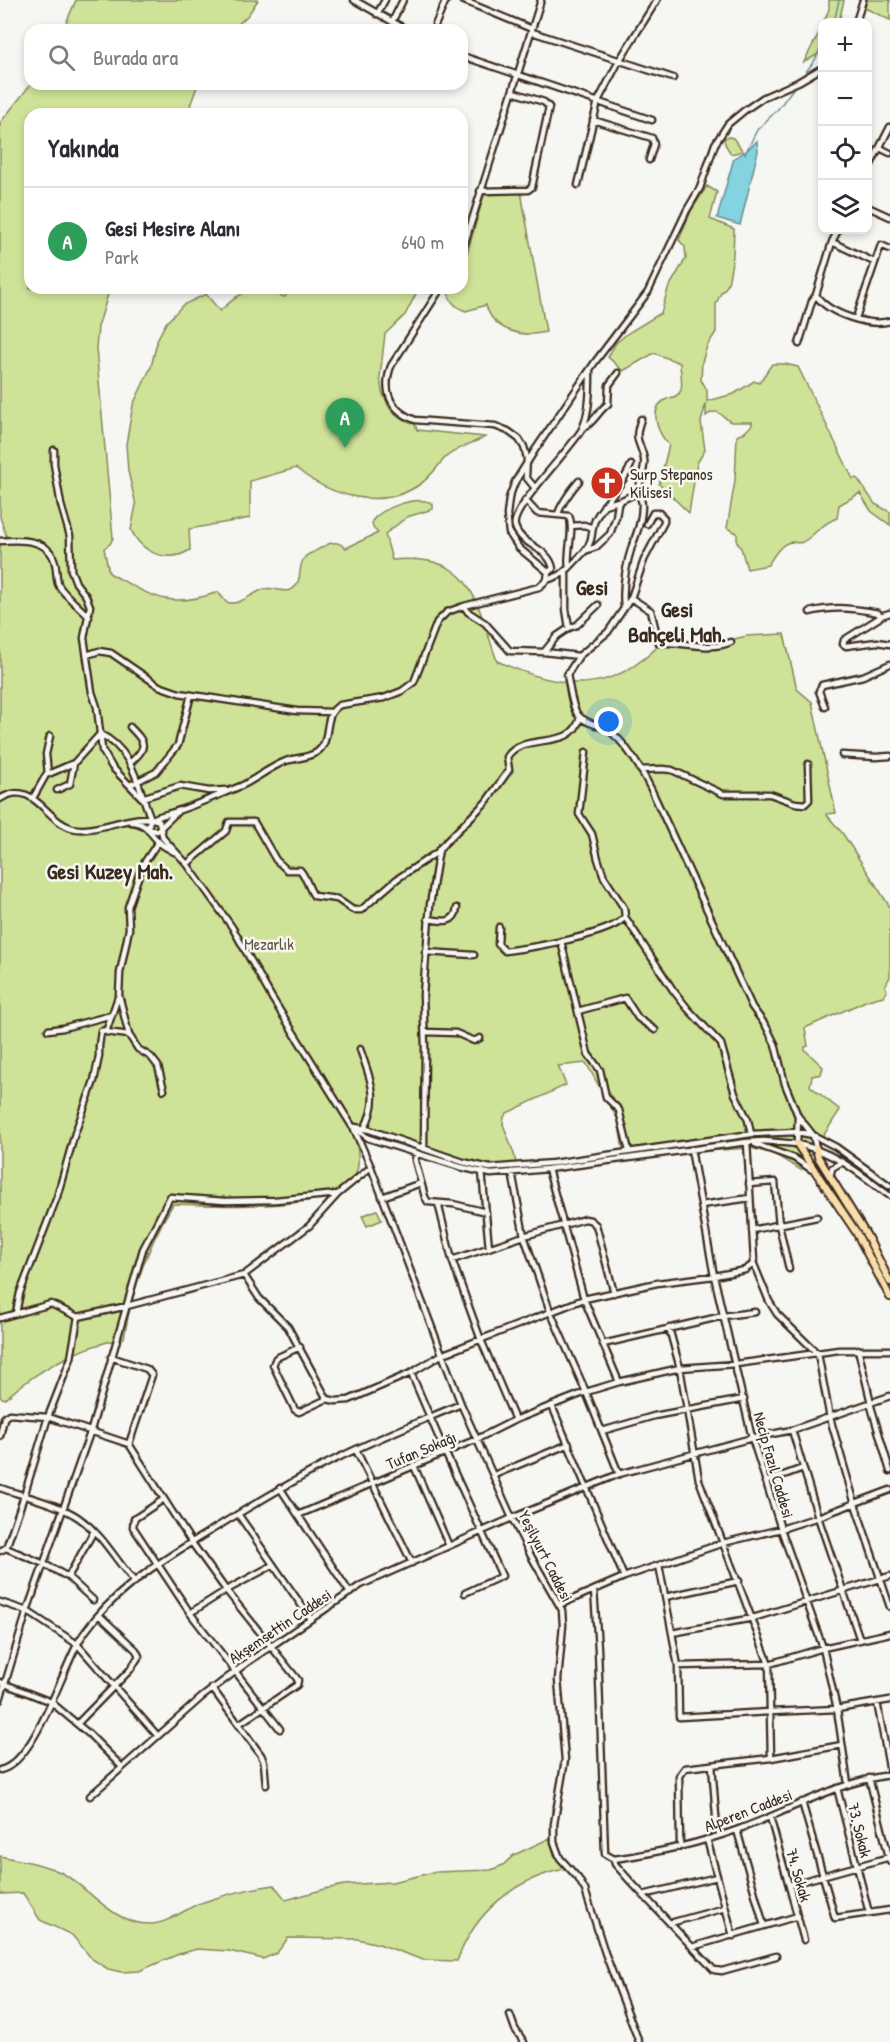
<!DOCTYPE html>
<html lang="tr">
<meta charset="utf-8">
<style>
body{margin:0;font-family:"Patrick Hand",sans-serif;background:#f7f7f7;color:#2b2b33}
.controls{position:absolute;right:18px;top:18px;display:grid;overflow:hidden;border-radius:12px;box-shadow:0 3px 9px #0003}
.controls button{width:54px;height:54px;display:grid;place-items:center;padding:0;border:0;border-bottom:2px solid #e1e1e2;background:#fff;color:#2b2b33;font:30px sans-serif}
.you{position:absolute;left:609px;top:722px;width:21px;height:21px;margin:-15px;border:4px solid #fff;border-radius:50%;background:#1a73e8;box-shadow:0 0 0 9px #1a73e833}
.badge{display:grid;place-items:center;width:39px;height:39px;border-radius:50%;background:#c8321e;color:#fff;font-size:20px;font-weight:700}
.pin{position:absolute;translate:-50% -50px;filter:drop-shadow(0 2px 3px #0008)}
.pin::after{content:'';position:absolute;top:32px;width:21px;height:18px;background:inherit;clip-path:polygon(0 0,100% 0,50% 100%)}
.list{margin:0;padding:0;list-style:none}
h2{display:flex;justify-content:space-between;align-items:center;height:78px;margin:0;padding:0 24px;font-size:26px}
h2 small{font-size:20px;font-weight:400;color:#7c7c81}
.list li{display:grid;grid-template-columns:39px 1fr auto;gap:18px;align-items:center;box-sizing:border-box;height:108px;padding:0 24px;border-top:2px solid #e1e1e2}
.list b{display:block;font-size:22px;white-space:nowrap}
.list p{margin:0;font-size:20px;white-space:nowrap;color:#7c7c81}
.list em{font-size:20px;font-style:normal;color:#7c7c81}
.icon{flex:none;width:33px;height:33px;fill:none;stroke:currentColor;stroke-width:2;stroke-linecap:round;stroke-linejoin:round}
.map{position:relative;flex:none;width:890px;height:2042px;overflow:hidden}
.search{position:absolute;background:#fff;box-shadow:0 3px 9px #0003;left:24px;top:24px;width:444px;height:66px;display:flex;align-items:center;gap:15px;box-sizing:border-box;padding:0 21px;border-radius:18px;color:#7c7c81;font-size:22px}
.panel{position:absolute;background:#fff;box-shadow:0 3px 9px #0003;left:24px;top:108px;width:444px;height:186px;border-radius:18px}
.map>svg:first-child{display:block}
.green{fill:#cfe398;stroke:#85865b;stroke-width:1.5}
.water{fill:#84d3e0;stroke:#678f92;stroke-width:1.5}
.lines{fill:none;stroke-linecap:round;stroke-linejoin:round}
.stream{stroke:#678f92;stroke-width:1.5}
.minor-casing{stroke:#3b2a1e;stroke-width:9}
.major-casing{stroke:#3b2a1e;stroke-width:10}
.minor{stroke:#f6f6f2;stroke-width:4.5}
.major{stroke:#f9deab;stroke-width:6}
.labels{text-anchor:middle;stroke-width:5;stroke-linejoin:round;paint-order:stroke}
.poi-label{font-size:16px;fill:#3b2a1e;stroke:#f6f6f2;text-anchor:start}
.park-label{font-size:16px;fill:#60583c;stroke:#f6f6f2}
.street-label{font-size:16px;fill:#3b2a1e;stroke:#f6f6f2}
.district-label{font-size:22px;font-weight:bold;fill:#3b2a1e;stroke:#f6f6f2}
</style>
<div class="map">
<svg width="890" height="2042" viewBox="0 0 890 2042">
<rect width="100%" height="100%" fill="#f6f6f2"/>
<filter id="ink" filterUnits="userSpaceOnUse"><feTurbulence type="fractalNoise" baseFrequency=".0167" numOctaves="2"/><feDisplacementMap in="SourceGraphic" scale="12" xChannelSelector="R" yChannelSelector="G"/><feConvolveMatrix kernelMatrix="1 2 1 2 8 2 1 2 1" color-interpolation-filters="sRGB"/></filter>
<g filter="url(#ink)">
<path class="green" d="M76 0H258L248 15 232 30H63Z
M829 0H844L839 22H824L829 9Z
M867 0H890V20L865 8Z
M822 27V52L804 62Z
M31 84H198L187 114H30V288H110L98 327 96 348 113 538 110 544 104 548 109 573C152 596 168 610 218 592L226 602C239 607 252 593 264 589 275 586 286 596 295 587 302 580 298 569 303 560 306 553 312 554 317 550 328 544 335 538 346 548L378 533 373 528 372 521C382 508 418 494 433 504V509L407 517 385 534 392 560C474 553 474 598 497 661 561 690 611 697 663 641L708 645 747 636 784 634 797 689 812 702 836 813 826 814 843 834 890 907V977L885 986 887 991 883 996 868 1000 805 1028 808 1046 805 1047V1050L823 1067 821 1074 812 1076 810 1086 840 1110 801 1170 774 1154 750 1148 705 1151 625 1161 618 1120 586 1063 558 1066 566 1085 507 1113 504 1117 503 1124 514 1154 518 1174C467 1177 404 1152 355 1138 360 1156 362 1177 344 1189 311 1211 214 1205 173 1204 148 1245 132 1290 124 1338 78 1347 40 1368 5 1399L0 1397V543L7 538 0 517V123Z
M729 137 733 138 743 151 731 154 725 144 724 138Z
M707 186 717 192 710 219 734 229 733 256 729 279 727 286 721 293 716 304V332L707 346 702 362 701 380 707 390V401L734 394 754 381 759 383 772 364H785L798 367 853 479 857 478 875 504 890 512V525L871 511 860 493 839 505 837 518C823 523 817 532 806 540 800 544 798 543 792 542 781 542 773 557 768 565L747 569 741 548 737 542V533L727 528 735 481 737 436 745 432 752 425V422H731C722 417 718 406 706 416V403L701 422 705 450 697 463 689 513 659 484 669 445C658 435 647 407 667 399 672 397 676 398 680 392 684 385 680 372 680 363L654 353 623 371 608 357 616 343 628 333 661 313 668 289 686 258 685 247 679 240 691 211Z
M521 192 546 332C522 338 493 331 486 305L466 311C454 307 449 300 447 288H462V266L465 261 484 195Z
M295 288H419L405 315 385 334 380 377 382 392 390 409 398 416 415 424 417 430 485 437C473 443 454 449 445 458 436 468 430 478 419 485 380 511 329 496 296 468L250 481V518L189 529 190 550C167 564 142 553 131 530L136 505 128 471 126 444 133 405 151 367 158 338 166 323 183 305 206 294 220 311C243 291 252 281 284 297Z
M377 1210 382 1220 367 1226 362 1216Z
M550 1838 554 1855 565 1869C514 1879 475 1912 457 1961L423 1960 379 1944 357 1939 288 1938 277 1953 263 1959 229 1951 197 1949 179 1954 139 1971 121 1972 108 1969 92 1959 72 1935 40 1920 23 1893 0 1894V1856C21 1861 42 1863 62 1873 91 1889 114 1926 152 1924 168 1923 184 1910 198 1904 223 1895 248 1889 274 1885L286 1900 325 1889 344 1885 392 1882 435 1872 491 1870 503 1865 514 1855Z"/>
<path class="water" d="M757 141 758 151 740 225 717 218 734 158 745 152Z"/>
<g class="lines">
<path class="stream" d="M834 22 839 0
M802 77 815 60 822 45
M745 154 757 130 778 109 795 86"/>
<defs>
<path id="minor" d="M354 0 407 30
M462 0 532 29
M377 14 385 0
M392 22 403 0
M856 22 863 0
M433 30 446 0
M532 32 673 78
M462 56 652 120
M593 120 652 138 654 144 649 160
M880 148 890 153
M868 170 890 127
M578 185 598 101 619 61 657 0
M480 191 528 190 532 187 549 107 544 102 513 92
M868 207 890 217
M832 242 874 262
M462 252 541 0
M441 288 391 366C382 391 390 410 415 420L495 426 508 431 519 439 524 447 527 458 526 477 535 488
M816 295C828 314 870 327 890 321
M856 318 881 245 890 249
M799 344 812 301 816 295 832 242 838 230
M583 428C595 422 597 412 608 404L609 385 618 373
M54 450V464L61 505 70 536 71 570 76 583 86 596 90 606 84 638 92 692 97 707 102 750 112 767 142 798 180 786 209 791 225 790
M525 500 537 513 569 516C575 530 566 552 569 568
M604 505 622 500
M558 514C561 504 572 489 579 481
M647 524 653 513H659L664 518V522L644 560 631 598 608 632 579 656 567 675C570 687 571 706 578 715 585 724 602 725 611 732 627 745 642 771 651 789L752 1007 766 1026 775 1044 785 1084 798 1116 813 1135 836 1147 890 1186
M571 526 584 525 593 528
M0 541C21 539 50 539 55 563 57 570 56 581 59 586 65 596 81 608 89 617
M585 551C595 537 590 531 595 520 605 500 623 486 631 465
M548 572 553 569C550 547 520 546 515 526 510 509 572 448 582 429 590 413 590 388 590 370
M547 580 560 575 569 568 585 551 596 547 610 534 616 517 618 504 622 500 639 492
M631 598 651 611 659 643C683 641 709 652 731 642
M464 606 468 612 485 623 510 651 544 652 579 656
M624 607C622 587 626 565 632 546 637 533 642 520 642 505 642 500 639 496 639 492 638 481 646 470 644 459 640 440 633 442 641 419
M810 612C833 606 854 608 878 613L880 615 879 618 844 640 843 644 846 646 877 642 890 644
M880 616 890 613
M569 628 577 625 598 605
M544 652 557 636 569 628 566 609V570
M87 655 99 651 111 653 159 686 179 693 297 711 332 712
M825 707 819 691 822 685 863 676 890 664
M130 727C146 743 148 747 130 763
M100 734C134 750 138 788 151 819
M842 755 876 757 890 756
M640 770 662 769 672 770 723 794H770L795 803 805 804 809 800 808 764
M48 774 46 754 50 736
M130 785 156 772 178 745 191 695
M57 790 70 784 74 763
M33 798 46 775 74 763 100 734
M0 799C34 778 45 821 72 828 96 835 137 810 159 821L163 838 187 864 232 927 272 998 352 1126 368 1138 460 1167 491 1174 548 1169 747 1142 764 1141 797 1144
M131 822C147 823 148 832 158 841 162 846 169 849 174 852
M148 828 150 820C160 815 170 814 180 810 201 803 221 794 241 786 256 779 270 767 286 761 295 758 308 758 317 752 333 741 321 715 340 705L384 698 402 691 414 682 437 622 447 612 464 606 539 587 547 580 548 572 519 548 509 533 507 515 509 498 515 482 535 450 595 362 648 292 687 210 700 188 715 144 728 124 745 110 764 97 798 82 822 68
M149 829 157 831 177 812
M158 842 142 866 128 907 129 929 120 973 119 995 129 1035 138 1049 151 1057 158 1066 164 1090
M187 864 226 831 229 822H254L276 860 287 870H300C307 878 308 888 314 896L337 899 353 910H361L397 879 439 851
M625 917 673 990 688 1009 721 1044 735 1094 748 1120 751 1134
M428 919C441 921 455 925 457 908
M499 927 498 944 505 951C529 948 612 935 625 917L624 908 604 877 598 859 592 834 579 814 586 752
M561 941 588 1054 600 1070 606 1097 619 1110 629 1151
M425 952 474 955
M118 997 106 1032 129 1035
M578 1011 625 998 638 1018 655 1030
M48 1030 63 1028 112 1015
M425 1032 456 1033 474 1041 480 1038
M360 1049C370 1079 381 1098 364 1129
M798 1116 797 1144C835 1152 859 1173 890 1196
M355 1127 370 1130 463 1162 490 1168 553 1163 751 1134 797 1132 813 1135 816 1148
M354 1129 371 1167 461 1404 512 1518 531 1556 562 1610 563 1625 558 1680 565 1760 554 1824V1842L560 1858 578 1878 585 1890 605 1953 639 2042
M755 1144 794 1158 812 1170
M424 1149 425 1046 423 995 430 905 439 849 486 802 509 770 507 757C523 730 573 753 580 717
M691 1149 714 1276 752 1438 781 1529 823 1648 837 1709 848 1784
M417 1153 415 1160 425 1197 428 1202 453 1204 486 1212
M548 1169 584 1299 619 1382
M482 1171 489 1248
M512 1172 524 1236 550 1311 586 1392 619 1474
M830 1177 832 1168 842 1162
M749 1184 775 1182 779 1225 789 1269
M382 1197 421 1183
M438 1203 452 1260 481 1340 515 1420
M701 1205 750 1198
M752 1230 817 1217
M452 1260 524 1236 585 1219 590 1220 596 1225 614 1293
M753 1262 769 1301 777 1314 818 1354 830 1418 855 1504 890 1607
M244 1275 259 1298 288 1327 327 1399
M16 1313 20 1293 57 1197 75 1133 94 1081 99 1056V1046L101 1031 107 1030
M0 1318 51 1304 78 1317 127 1306 244 1275 309 1226 338 1194
M669 1328 680 1368 699 1480 769 1664 770 1712 679 1717 678 1666
M603 1344 723 1316 755 1312
M300 1347 276 1358 273 1365 295 1410 299 1412 327 1399 336 1401 349 1400 411 1373 441 1355 584 1299 657 1283 714 1276 745 1270 752 1265 754 1260 747 1142
M858 1349 871 1403
M111 1357 147 1369 152 1375 129 1444
M411 1373 445 1452 502 1576 465 1593
M870 1403 890 1471
M552 1406 624 1577 659 1565 672 1633 753 1618 890 1576
M792 1430 818 1517 860 1640
M602 1431 654 1416 744 1399
M0 1436 4 1418 9 1414 48 1417 129 1444 192 1543 226 1590 298 1680 297 1685 239 1724
M356 1450 412 1563
M414 1466 449 1546
M494 1475 569 1444
M765 1482 803 1468
M0 1488C24 1496 59 1504 79 1518 103 1535 116 1561 135 1582
M280 1488 350 1593
M164 1499 134 1519 133 1527 190 1613 280 1729
M238 1514 311 1619
M298 1515 477 1439 515 1420 586 1392 619 1382 680 1368 736 1364 839 1350H890
M6 1548 24 1496 48 1417 71 1358 78 1317
M0 1551 6 1548 44 1564 68 1577 93 1600
M659 1565 723 1543 781 1529 818 1517 890 1490
M68 1577 94 1531
M594 1590 598 1649 605 1854 614 1859 615 1864 630 1881 714 1970 722 1971 776 1956
M665 1597 739 1581
M0 1602 27 1611 77 1644 157 1735
M559 1605 624 1577
M190 1613 225 1591 273 1565
M672 1633 678 1666 769 1664 823 1648 890 1633
M0 1682 51 1702 89 1734 122 1767
M212 1688 261 1755 264 1762 266 1785
M0 1700 27 1611 91 1430 143 1249 170 1197 225 1201 275 1200 338 1194 371 1167
M877 1702 890 1772
M77 1724 130 1670 139 1656 136 1650 99 1615
M842 1745 771 1758 770 1712 837 1709 890 1700
M712 1765 717 1828 720 1835
M0 1770C34 1763 61 1674 77 1645 81 1636 89 1627 95 1619 126 1582 169 1556 210 1531 246 1509 282 1487 320 1467 365 1443 414 1424 461 1404
M869 1778 890 1861
M837 1788 869 1913
M90 1796 202 1697 248 1662 361 1585 512 1518 619 1474 752 1438 792 1430 890 1396
M802 1802 835 1918 890 1910
M770 1817 804 1940
M737 1830 764 1926
M707 1839 733 1936
M680 1847 679 1776 685 1768 771 1758
M614 1859C656 1853 698 1844 739 1829 790 1811 836 1782 890 1775
M789 1885 890 1857
M643 1895 717 1877
M670 1923 725 1908
M692 1947 798 1916
M510 2015 515 2029 524 2042"/>
<path id="major" d="M797 1144 856 1232 890 1297
M816 1148 818 1157 867 1236 890 1282"/>
</defs>
<use href="#minor" class="minor-casing"/>
<use href="#major" class="major-casing"/>
<use href="#minor" class="minor"/>
<use href="#major" class="major"/>
</g>
</g>
<defs>
<symbol id="church-disc" viewBox="-11 -11 22 22"><circle r="9.5" fill="#c8321e" stroke="#f6f6f2"/><path d="M-1.2-6h2.4v3.5h3.3v2.4h-3.3V6h-2.4V-.1h-3.3v-2.4h3.3Z" fill="#fff"/></symbol>
</defs>
<g fill-rule="evenodd">
<use href="#church-disc" x="588" y="464" width="38" height="38"/>
</g>
<g class="labels">
<g class="poi-label">
<text x="630" y="480">Surp Stepanos<tspan x="630" dy="18">Kilisesi</tspan></text>
</g>
<g class="park-label">
<text x="269" y="950">Mezarlık</text>
</g>
<g class="street-label">
<text transform="translate(421 1450) rotate(-23)" y="6">Tufan Sokağı</text>
<text transform="translate(774 1465) rotate(74)" y="6">Necip Fazıl Caddesi</text>
<text transform="translate(546 1556) rotate(63)" y="6">Yeşilyurt Caddesi</text>
<text transform="translate(280 1626) rotate(-34)" y="6">Akşemsettin Caddesi</text>
<text transform="translate(748 1810) rotate(-21)" y="6">Alperen Caddesi</text>
<text transform="translate(860 1830) rotate(76)" y="6">73. Sokak</text>
<text transform="translate(799 1875) rotate(74)" y="6">74. Sokak</text>
</g>
<g class="district-label">
<text x="592" y="595">Gesi</text>
<text x="677" y="617">Gesi<tspan x="677" dy="25">Bahçeli Mah.</tspan></text>
<text x="110" y="879">Gesi Kuzey Mah.</text>
</g>
</g>
</svg>
<div class="controls">
<button>+</button>
<button>−</button>
<button><svg class="icon" aria-label="locate" viewBox="0 0 24 24"><circle cx="12" cy="12" r="6"/><path d="M12 2v4M12 18v4M2 12h4M18 12h4"/></svg></button>
<button><svg class="icon" aria-label="layers" viewBox="0 0 24 24"><path d="M12 4l9 5-9 5-9-5zM3 14l9 5 9-5"/></svg></button>
</div>
<div class="you"></div>
<div class="pin badge" style="left:345px;top:448px;background:#2e9e5b">A</div>
<div class="search"><svg class="icon" aria-label="search" viewBox="0 0 24 24"><circle cx="10" cy="10" r="6"/><path d="M15 15l6 6"/></svg>Burada ara</div>
<section class="panel">
<h2>Yakında<small></small></h2>
<ul class="list">
<li><span class="badge" style="background:#2e9e5b">A</span><div><b>Gesi Mesire Alanı</b><p>Park</p></div><em>640 m</em></li>
</ul>
</section>
</div>
